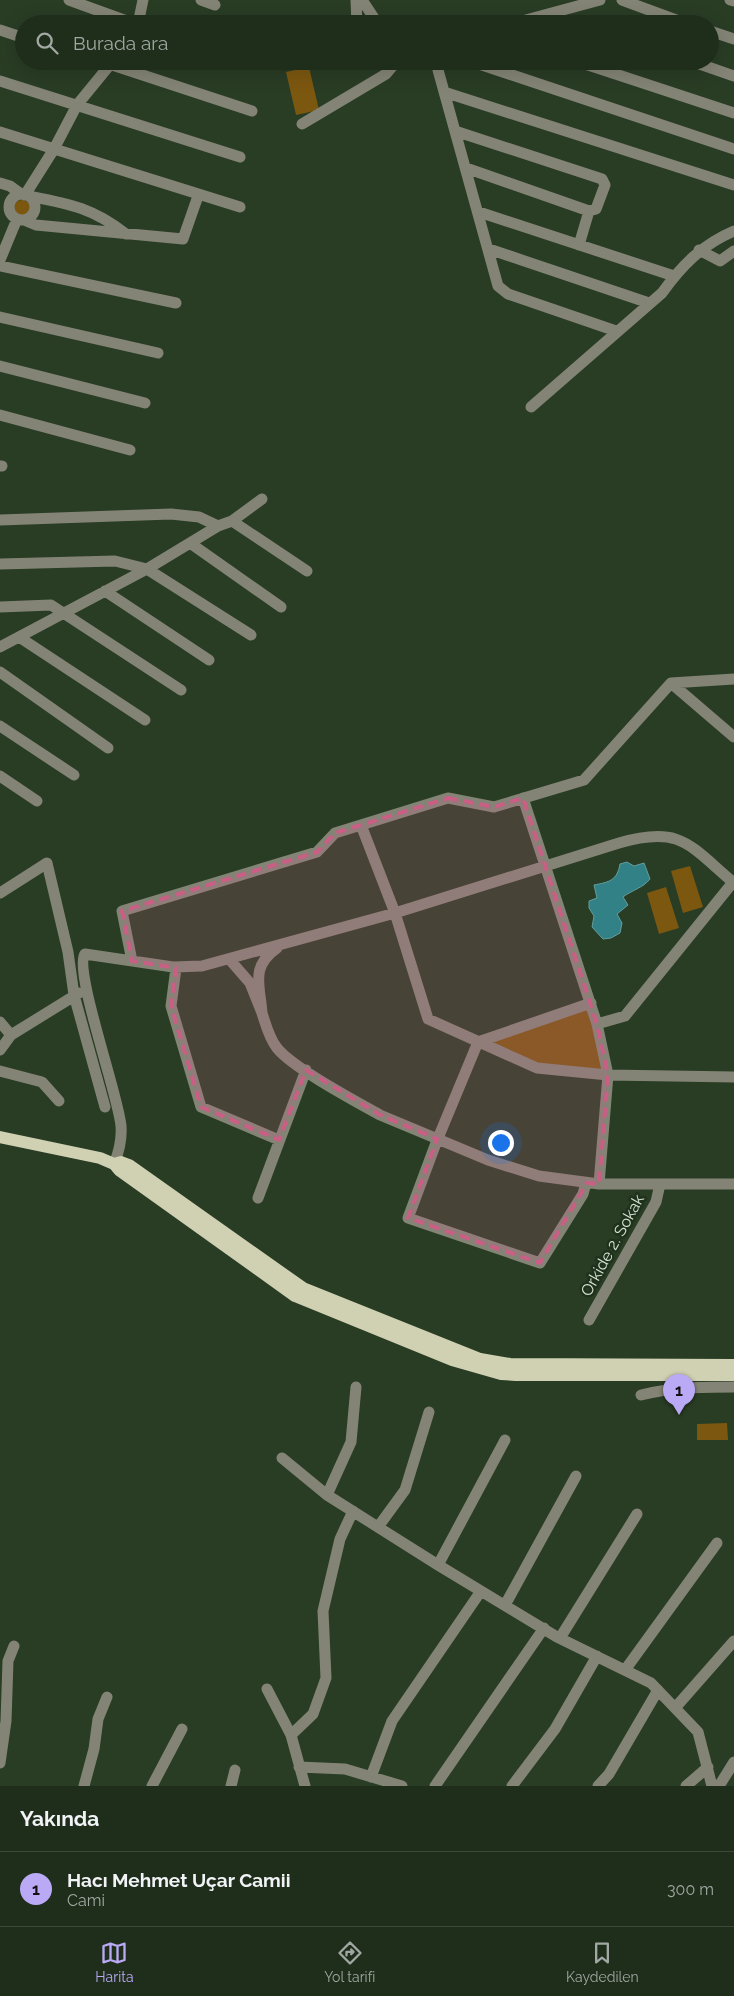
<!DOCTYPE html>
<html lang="tr">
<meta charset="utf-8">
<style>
body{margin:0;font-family:Raleway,sans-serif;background:#273524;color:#f1f3f6}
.you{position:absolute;left:500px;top:1142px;width:18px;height:18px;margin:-12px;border:4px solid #fff;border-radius:50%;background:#1a73e8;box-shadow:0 0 0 8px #1a73e833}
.badge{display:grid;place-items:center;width:32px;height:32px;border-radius:50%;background:#baaaf6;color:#111;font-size:16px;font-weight:700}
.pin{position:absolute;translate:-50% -41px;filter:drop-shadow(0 1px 2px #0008)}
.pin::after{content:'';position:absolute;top:26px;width:18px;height:15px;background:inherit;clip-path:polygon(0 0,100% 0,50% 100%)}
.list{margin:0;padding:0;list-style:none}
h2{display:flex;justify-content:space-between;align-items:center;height:65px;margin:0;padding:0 20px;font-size:21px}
h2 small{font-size:16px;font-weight:400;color:#a1a8a3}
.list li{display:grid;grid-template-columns:32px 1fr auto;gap:15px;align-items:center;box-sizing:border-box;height:75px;padding:0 20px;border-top:1px solid #3c493a}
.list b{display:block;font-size:19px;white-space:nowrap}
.list p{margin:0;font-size:16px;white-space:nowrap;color:#a1a8a3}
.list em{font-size:16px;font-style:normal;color:#a1a8a3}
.icon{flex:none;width:28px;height:28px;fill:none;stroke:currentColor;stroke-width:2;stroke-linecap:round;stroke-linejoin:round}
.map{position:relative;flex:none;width:734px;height:1786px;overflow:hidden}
.search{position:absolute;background:#1f2d1b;box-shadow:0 5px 20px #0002;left:15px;right:15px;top:15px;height:55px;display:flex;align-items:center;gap:12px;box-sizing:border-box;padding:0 18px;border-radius:28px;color:#a1a8a3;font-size:19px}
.sheet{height:140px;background:#1f2d1b}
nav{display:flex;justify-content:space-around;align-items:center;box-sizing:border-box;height:70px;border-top:1px solid #3c493a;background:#1f2d1b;font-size:14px;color:#a1a8a3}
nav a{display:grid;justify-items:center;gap:2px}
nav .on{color:#baaaf6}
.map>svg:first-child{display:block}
.green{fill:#7c5710}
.water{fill:#318187;stroke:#639e9e}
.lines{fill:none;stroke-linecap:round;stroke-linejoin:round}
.minor{stroke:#838475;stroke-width:11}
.major{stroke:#d0d1b3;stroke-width:12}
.marked{fill:#c95f85;fill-opacity:0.2;stroke:#c95f85;stroke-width:4;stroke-dasharray:10 6;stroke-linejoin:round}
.labels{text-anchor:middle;stroke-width:5;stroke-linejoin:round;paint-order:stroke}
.street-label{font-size:16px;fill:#d7e3d4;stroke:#1f321b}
</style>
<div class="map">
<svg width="734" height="1786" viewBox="0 0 734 1786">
<rect width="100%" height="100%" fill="#293c24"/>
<path class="green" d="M309 67 319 110 296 115 286 72Z
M14 208a8 8 0 1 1 16 0a8 8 0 1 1-16 0Z
M690 866 703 907 683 913 671 871Z
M666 887 679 928 659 934 647 893Z
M591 1003 608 1075 537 1068 478 1042Z
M727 1423 728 1440H697V1424Z"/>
<path class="water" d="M627 862 634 866 644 863 650 879C643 888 632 890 623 897L628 905 617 914 622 923 620 933 611 938 603 939 592 927 594 916 589 908V901L597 898 594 885C609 882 617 881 620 864Z"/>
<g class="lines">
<path class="minor" d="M69 0 135 24
M201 0 215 5
M356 0 357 24
M362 0 376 21
M622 0 687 24
M730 0 734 1
M548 14 578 24
M138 24 143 0
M368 24 376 21 385 24
M511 24 600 0
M0 30 24 38
M710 31 734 39
M100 61 252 111
M438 61V70L498 286 508 294 616 331
M470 61 734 149
M576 61 734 113
M691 61 734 76
M0 81 240 157
M444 92 734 185
M302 124 386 74 397 61
M455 131 602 179 605 185 596 209 589 211 466 168
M0 132 240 207
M0 183 10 186 21 194
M9 207a13 13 0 1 1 26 0a13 13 0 1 1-26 0Z
M25 195 54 149 77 105 113 61
M29 196C70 204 93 208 126 234
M479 212 674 276
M24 220 36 225 183 239 198 196
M579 245 589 211
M489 249 649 303
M699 250 720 261 734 251
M0 260 17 219
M0 266 176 303
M0 317 158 353
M0 366 145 403
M531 407 662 293C682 265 703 244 734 231
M0 415 130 450
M0 466H2
M0 520 171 514 199 517 218 526
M232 521 307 571
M190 543 281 607
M0 564 115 561 147 569 251 635
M105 591 209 660
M0 607 51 605 181 690
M19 637 145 720
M0 647 147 569 218 526 232 521 262 499
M0 672 108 748
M671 683 734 737
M0 726 74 775
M0 776 37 801
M523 798 597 1024 608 1075 599 1184
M361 825 395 913 428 1019 537 1068 608 1075 734 1077
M0 893 47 863 68 952 74 995 105 1107
M230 960 250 983 262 1013C260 985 250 967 277 948
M132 961 122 911 317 852 335 833 448 798 494 807 584 780 671 683 734 679
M176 968 171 1006 201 1107 279 1140
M262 1013C266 1025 269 1038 277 1048 293 1068 355 1101 380 1115L488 1160 539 1176 599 1184H734
M0 1022 11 1035
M597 1024 625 1016 734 881
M0 1050 11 1035 79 993
M0 1071 42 1082 59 1101
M114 1164C119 1152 122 1139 121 1126 119 1097 73 969 85 954L173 967 202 966 395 913 619 843C681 825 689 845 734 883
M586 1183 583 1194 540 1263 408 1218 436 1143 478 1042 591 1003
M258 1198 306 1070
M589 1320 656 1202 660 1184
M641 1395C672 1387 703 1387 734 1387
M282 1458 327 1495 438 1565 557 1637 651 1683 698 1732 712 1786
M327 1495 351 1442 356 1387
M378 1527 405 1490 429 1412
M438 1565 505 1440
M505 1605 576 1476
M560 1638 637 1514
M625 1670 717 1543
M267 1689 291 1735 305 1786
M675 1708 734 1641
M291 1735 313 1714 326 1678 323 1611 340 1539 353 1511
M0 1763 6 1721 8 1661 14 1646
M299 1767 345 1769 402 1786
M371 1777 392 1721 481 1591
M84 1786 94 1749 98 1719 107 1697
M152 1786 182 1729
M231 1786 235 1770
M435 1786 544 1628
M512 1786 555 1729 597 1656
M598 1786 609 1774 658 1690
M686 1786 708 1767
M719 1786 734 1762"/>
<path class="major" d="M0 1137 100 1158 114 1164 119 1170 295 1296 452 1360 501 1374 516 1375H734
M114 1164 121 1162 129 1165 303 1288 480 1359 510 1364 734 1365"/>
</g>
<path class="marked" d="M448 798 494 807 523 798 597 1024 608 1075 599 1184 587 1183 540 1263 408 1218 437 1139 380 1115 306 1070 279 1140 201 1107 171 1006 176 968 132 961 122 911 317 852 335 833Z"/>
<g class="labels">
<g class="street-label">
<text transform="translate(612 1245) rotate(-61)" y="6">Orkide 2. Sokak</text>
</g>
</g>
</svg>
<div class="you"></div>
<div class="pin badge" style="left:679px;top:1415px">1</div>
<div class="search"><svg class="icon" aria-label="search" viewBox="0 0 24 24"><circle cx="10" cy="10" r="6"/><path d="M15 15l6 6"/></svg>Burada ara</div>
</div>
<section class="sheet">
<h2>Yakında<small></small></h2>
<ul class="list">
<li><span class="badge">1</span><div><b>Hacı Mehmet Uçar Camii</b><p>Cami</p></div><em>300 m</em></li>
</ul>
</section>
<nav>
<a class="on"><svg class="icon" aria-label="map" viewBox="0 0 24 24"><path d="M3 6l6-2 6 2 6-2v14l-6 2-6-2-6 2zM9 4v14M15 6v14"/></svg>Harita</a>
<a><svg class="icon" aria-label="directions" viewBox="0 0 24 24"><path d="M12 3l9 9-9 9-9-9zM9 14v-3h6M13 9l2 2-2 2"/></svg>Yol tarifi</a>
<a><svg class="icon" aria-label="saved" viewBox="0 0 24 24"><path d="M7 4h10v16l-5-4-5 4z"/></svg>Kaydedilen</a>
</nav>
